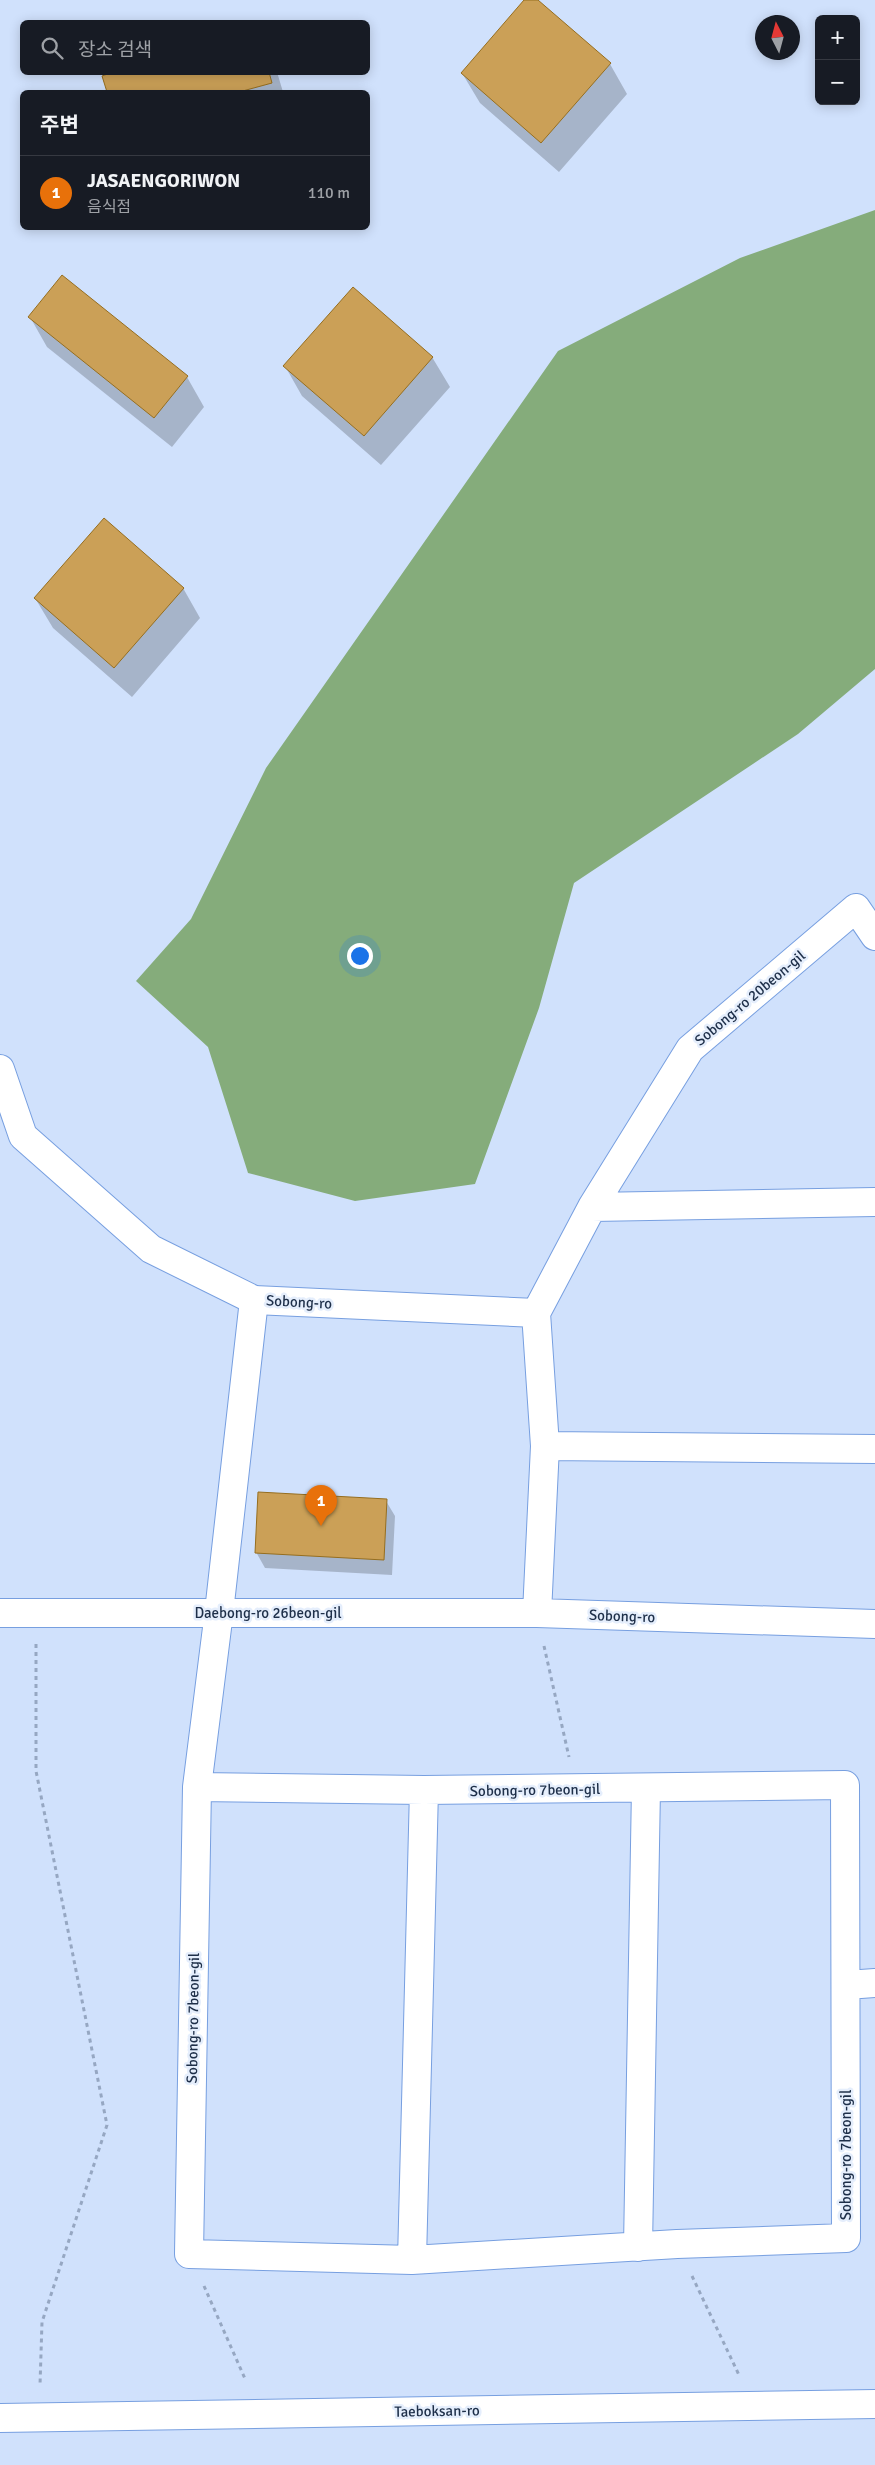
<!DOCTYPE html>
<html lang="ko">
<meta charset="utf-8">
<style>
body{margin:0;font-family:Signika,"Noto Sans KR",sans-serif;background:#20242c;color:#f1f3f6}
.controls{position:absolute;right:15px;top:15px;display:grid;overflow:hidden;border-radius:8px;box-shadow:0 2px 12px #0003}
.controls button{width:45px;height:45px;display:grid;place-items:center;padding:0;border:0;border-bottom:1px solid #363941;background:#171b24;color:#f1f3f6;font:25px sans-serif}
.compass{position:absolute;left:755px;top:15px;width:45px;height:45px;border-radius:50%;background:#171b24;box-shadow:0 2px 12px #0003;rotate:354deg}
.you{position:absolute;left:359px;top:955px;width:18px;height:18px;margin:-12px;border:4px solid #fff;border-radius:50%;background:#1a73e8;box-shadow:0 0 0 8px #1a73e833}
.badge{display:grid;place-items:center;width:32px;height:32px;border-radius:50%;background:#1a73e8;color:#fff;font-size:16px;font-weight:700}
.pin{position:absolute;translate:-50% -41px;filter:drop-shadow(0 1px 2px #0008)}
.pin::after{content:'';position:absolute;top:26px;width:18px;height:15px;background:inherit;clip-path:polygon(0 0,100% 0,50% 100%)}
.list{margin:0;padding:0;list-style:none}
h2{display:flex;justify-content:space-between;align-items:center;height:65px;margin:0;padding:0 20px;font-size:21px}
h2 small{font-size:16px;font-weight:400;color:#9ea1a6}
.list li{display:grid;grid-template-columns:32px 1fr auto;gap:15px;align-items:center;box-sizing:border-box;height:75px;padding:0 20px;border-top:1px solid #363941}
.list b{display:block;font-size:19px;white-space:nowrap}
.list p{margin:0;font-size:16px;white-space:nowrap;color:#9ea1a6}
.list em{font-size:16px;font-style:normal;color:#9ea1a6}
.icon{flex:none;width:28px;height:28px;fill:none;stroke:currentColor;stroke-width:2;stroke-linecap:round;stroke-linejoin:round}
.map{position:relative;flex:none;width:875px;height:2465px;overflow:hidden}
.search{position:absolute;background:#171b24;box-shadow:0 2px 12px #0003;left:20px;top:20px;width:350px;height:55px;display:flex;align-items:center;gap:12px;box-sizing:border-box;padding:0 18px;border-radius:8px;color:#9ea1a6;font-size:19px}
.panel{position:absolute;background:#171b24;box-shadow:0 2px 12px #0003;left:20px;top:90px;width:350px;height:140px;border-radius:8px}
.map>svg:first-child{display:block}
.forest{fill:#85ac7b}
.shadow{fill:#0003}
.building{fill:#cba057;stroke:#966e1f}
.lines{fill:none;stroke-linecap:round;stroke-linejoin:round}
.street-casing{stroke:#779fe0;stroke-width:30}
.secondary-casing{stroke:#779fe0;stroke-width:30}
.path{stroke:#96a7c2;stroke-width:3;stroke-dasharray:4 4;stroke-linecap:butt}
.street{stroke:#fff;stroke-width:28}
.secondary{stroke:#fff;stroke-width:28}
.labels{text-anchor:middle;stroke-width:5;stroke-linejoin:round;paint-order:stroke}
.street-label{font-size:15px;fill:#1e2f49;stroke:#e5eefc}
</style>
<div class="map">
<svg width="875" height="2465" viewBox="0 0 875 2465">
<rect width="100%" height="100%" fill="#d0e1fc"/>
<path class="forest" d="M875 210V669L798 734 574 883 539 1008 475 1184 355 1201 248 1173 208 1047 136 981 191 919 266 768 558 351 740 258Z"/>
<path class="shadow" d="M526 0H536L610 64 627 94 559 172 480 103 462 73Z
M118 72H277L283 92H108L104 77Z
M30 317 187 377 204 407 172 447 47 347Z
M432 357 450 387 381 465 302 396 285 366Z
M183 588 200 618 132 697 53 628 35 598Z
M386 1501 395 1516 392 1575 265 1568 256 1552Z"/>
<path class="building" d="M524 0H538L611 63 541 143 461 73Z
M113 72H269L272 83 239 92H107L102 76Z
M62 275 188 376 154 418 28 317Z
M353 287 433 357 364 436 283 366Z
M104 518 184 588 114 668 34 598Z
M258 1492 387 1499 384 1560 255 1553Z"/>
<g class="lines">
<defs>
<path id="street" d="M0 1069 23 1136 151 1249 254 1300 536 1313
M592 1207 875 1202
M536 1313 592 1207 690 1049 856 908 875 936
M536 1313 545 1446 537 1613
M545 1446 875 1449
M0 1613H537L875 1624
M197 1787 424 1790 845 1785 846 2238 677 2244 412 2260 189 2254 197 1787 219 1612
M847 1985 875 1983
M638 2247 646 1788
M412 2260 424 1790"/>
<path id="secondary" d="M219 1612 254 1300
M0 2418 875 2404"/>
</defs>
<use href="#street" class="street-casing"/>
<use href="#secondary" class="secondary-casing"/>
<path class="path" d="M36 1644V1771L107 2125 42 2322 40 2385
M544 1646 569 1757
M692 2276 739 2375
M204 2286 246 2381"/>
<use href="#street" class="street"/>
<use href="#secondary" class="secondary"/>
</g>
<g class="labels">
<g class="street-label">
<text transform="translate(750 998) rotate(-40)" y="5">Sobong-ro 20beon-gil</text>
<text transform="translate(299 1302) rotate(3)" y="5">Sobong-ro</text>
<text x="268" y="1618">Daebong-ro 26beon-gil</text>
<text transform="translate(622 1616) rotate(2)" y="5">Sobong-ro</text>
<text transform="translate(535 1790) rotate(-1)" y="5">Sobong-ro 7beon-gil</text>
<text transform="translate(193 2018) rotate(-89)" y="5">Sobong-ro 7beon-gil</text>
<text transform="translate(846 2155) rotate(-90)" y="5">Sobong-ro 7beon-gil</text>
<text transform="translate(437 2411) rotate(-1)" y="5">Taeboksan-ro</text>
</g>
</g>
</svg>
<div class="controls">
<button>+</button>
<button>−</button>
</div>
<svg class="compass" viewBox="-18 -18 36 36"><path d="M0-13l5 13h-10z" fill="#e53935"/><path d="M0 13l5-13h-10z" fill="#9ea1a6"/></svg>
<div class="you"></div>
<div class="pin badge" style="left:321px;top:1526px;background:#e8710a">1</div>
<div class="search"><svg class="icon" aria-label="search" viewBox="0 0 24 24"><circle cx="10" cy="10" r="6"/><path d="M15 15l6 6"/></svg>장소 검색</div>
<section class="panel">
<h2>주변<small></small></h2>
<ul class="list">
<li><span class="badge" style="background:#e8710a">1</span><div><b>JASAENGORIWON</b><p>음식점</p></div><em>110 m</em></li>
</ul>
</section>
</div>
